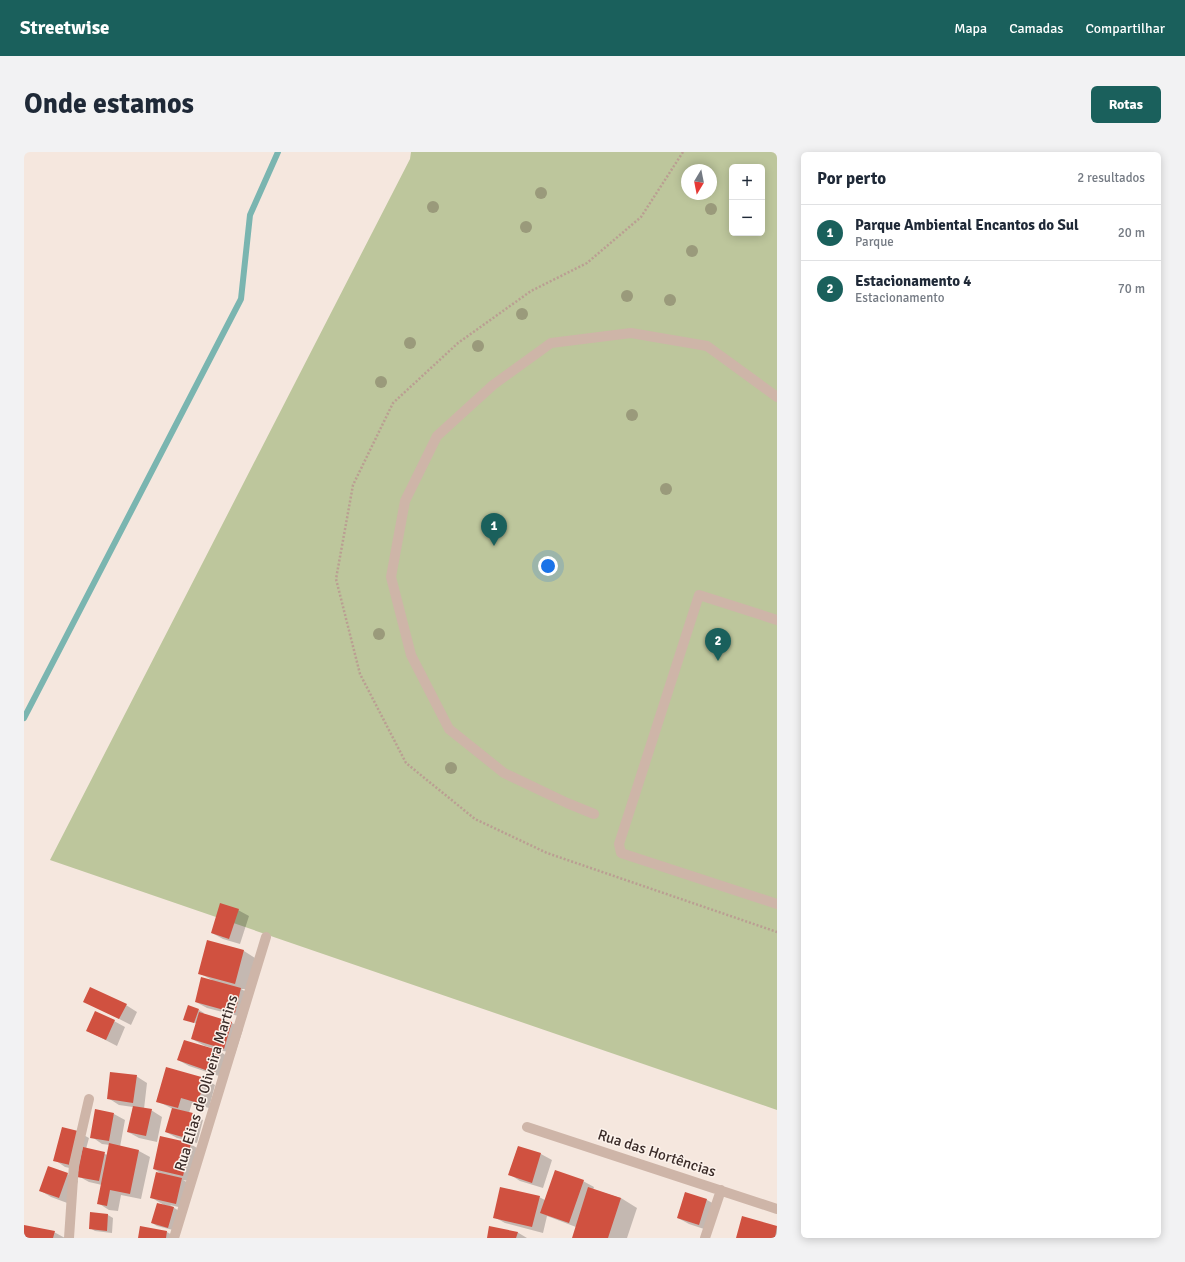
<!DOCTYPE html>
<html lang="pt">
<meta charset="utf-8">
<style>
body{margin:0;font-family:Signika,sans-serif;background:#f2f2f3;color:#1f2937}
.controls{position:absolute;right:12px;top:12px;display:grid;overflow:hidden;border-radius:6px;box-shadow:0 2px 10px #0003}
.controls button{width:36px;height:36px;display:grid;place-items:center;padding:0;border:0;border-bottom:1px solid #e0e1e3;background:#fff;color:#1f2937;font:20px sans-serif}
.compass{position:absolute;left:657px;top:12px;width:36px;height:36px;border-radius:50%;background:#fff;box-shadow:0 2px 10px #0003;rotate:190deg}
.you{position:absolute;left:524px;top:414px;width:14px;height:14px;margin:-10px;border:3px solid #fff;border-radius:50%;background:#1a73e8;box-shadow:0 0 0 6px #1a73e833}
.badge{display:grid;place-items:center;width:26px;height:26px;border-radius:50%;background:#1a605c;color:#fff;font-size:13px;font-weight:700}
.pin{position:absolute;translate:-50% -33px;filter:drop-shadow(0 1px 2px #0008)}
.pin::after{content:'';position:absolute;top:21px;width:14px;height:12px;background:inherit;clip-path:polygon(0 0,100% 0,50% 100%)}
.list{margin:0;padding:0;list-style:none}
h2{display:flex;justify-content:space-between;align-items:center;height:52px;margin:0;padding:0 16px;font-size:17px}
h2 small{font-size:13px;font-weight:400;color:#747a83}
.list li{display:grid;grid-template-columns:26px 1fr auto;gap:12px;align-items:center;box-sizing:border-box;height:56px;padding:0 16px;border-top:1px solid #e0e1e3}
.list b{display:block;font-size:15px;white-space:nowrap}
.list p{margin:0;font-size:13px;white-space:nowrap;color:#747a83}
.list em{font-size:13px;font-style:normal;color:#747a83}
.map{position:relative;flex:none;width:753px;height:1086px;overflow:hidden;border-radius:6px}
header{display:flex;align-items:center;gap:24px;box-sizing:border-box;height:56px;padding:0 20px;background:#1a605c;color:#fff}
header strong{font-size:19px}
nav{display:flex;gap:22px;margin-inline-start:auto;font-size:14px}
.intro{display:flex;align-items:center;justify-content:space-between;box-sizing:border-box;height:96px;padding:0 24px}
h1{margin:0;font-size:28px}
.button{padding:10px 18px;border-radius:6px;background:#1a605c;color:#fff;font-size:14px;font-weight:700}
main{display:flex;gap:24px;padding:0 24px}
aside{flex:1;background:#fff;border-radius:6px;box-shadow:0 2px 10px #0003}
.map>svg:first-child{display:block}
.green{fill:#bdc69c;fill-rule:evenodd}
.shadow{fill:#0003}
.lines{fill:none;stroke-linecap:round;stroke-linejoin:round}
.stream{stroke:#7ab5b0;stroke-width:6}
.building{fill:#d05140}
.path{stroke:#ba9e92;stroke-width:2.5;stroke-dasharray:2 2;stroke-linecap:butt}
.lane{stroke:#ceb5a8;stroke-width:10}
.street{stroke:#ceb5a8;stroke-width:10}
.tree{fill:#9a9a7b}
.labels{text-anchor:middle;stroke-width:3;stroke-linejoin:round;paint-order:stroke}
.street-label{font-size:15px;fill:#3b2c29;stroke:#fcf2eb}
</style>
<header>
<strong>Streetwise</strong>
<nav><a>Mapa</a><a>Camadas</a><a>Compartilhar</a></nav>
</header>
<div class="intro"><h1>Onde estamos</h1><a class="button">Rotas</a></div>
<main>
<div class="map">
<svg width="753" height="1086" viewBox="0 0 753 1086">
<rect width="100%" height="100%" fill="#f5e7de"/>
<path class="green" d="M387 0H753V958L26 708 386 7ZM708 15H738V81H708ZM663 18H687V42H663Z"/>
<path class="shadow" d="M214 758 225 764 216 792 199 787 188 781Z
M184 789 220 799 231 806 222 837H217L228 843 222 866 183 856 172 850 188 828 175 821Z
M60 849 102 853 113 860 107 873Z
M175 858 180 861 179 862 208 871 219 877 211 902 181 894 168 887 173 872 161 867Z
M90 869 101 875 93 894 64 879Z
M160 889 197 900 207 907 201 926 165 914 154 908Z
M112 924 123 931 120 957 127 958 138 965 133 990 115 986 104 980 109 955 95 953 84 946Z
M181 927 191 933 185 956 168 951 165 961 179 968 173 991 153 986 142 980 149 957 133 949Z
M90 962 101 968 96 995 115 999 126 1005 117 1047 97 1043 94 1059 85 1058 74 1051 78 1033 65 1030 54 1024 55 1018 41 1015 31 1008 54 980 65 986 62 997 84 1003 86 993 78 992 68 985Z
M166 992 177 998 170 1030 159 1028 168 1033 163 1057 146 1053 155 1059 149 1078 133 1074 128 1071 140 1053 128 1046 139 1023 130 1017Z
M494 995 517 1002 528 1008 519 1036 496 1029 485 1022Z
M43 1022 54 1029 46 1052 27 1045 17 1039Z
M559 1029 570 1035 569 1038 597 1046 613 1056 603 1086H549L552 1075 523 1064 519 1081 481 1071 470 1065 515 1045 521 1048Z
M661 1041 683 1048 694 1054 686 1079 665 1072 654 1066Z
M67 1061 84 1063 89 1066 88 1081 71 1079 66 1076Z
M719 1065 753 1075V1086H713Z
M0 1074 30 1080 41 1086H0Z
M117 1075 143 1080 153 1086H115Z
M493 1080 503 1086H464Z"/>
<g class="lines">
<path class="stream" d="M0 566 217 147 226 63 254 0"/>
</g>
<path class="building" d="M196 751 215 757 205 787 187 781Z
M183 788 220 798 211 832 174 822Z
M177 825 217 836 211 861 171 850Z
M66 835 103 852 95 867 59 850Z
M164 853 175 857 170 871 159 868Z
M71 859 91 868 82 888 62 879Z
M175 860 208 870 200 897 167 887Z
M160 888 197 899 190 921 153 908Z
M142 915 181 926 174 951 157 946 154 956 132 950Z
M86 920 113 923 109 951 83 947Z
M109 954 128 957 122 984 103 980Z
M148 956 169 961 162 986 141 980Z
M71 957 90 961 85 989 66 986Z
M38 975 54 979 46 1013 29 1009Z
M136 984 167 991 159 1024 129 1017Z
M85 991 115 998 106 1042 86 1038 83 1054 73 1052Z
M494 994 517 1001 508 1031 484 1023Z
M59 995 81 1000 75 1029 53 1025Z
M24 1014 44 1021 35 1046 15 1039Z
M531 1018 560 1028 545 1071 516 1061Z
M132 1020 158 1026 152 1052 126 1046Z
M476 1035 516 1044 508 1075 469 1066Z
M564 1035 597 1046 584 1086H548Z
M661 1040 683 1047 675 1073 653 1066Z
M133 1051 150 1055 144 1076 127 1071Z
M66 1060 84 1062 83 1079 65 1077Z
M718 1064 753 1074 751 1086H712Z
M0 1073 31 1079 29 1086H0Z
M116 1074 143 1079 142 1086H114Z
M465 1074 494 1080 492 1086H463Z"/>
<g class="lines">
<path class="path" d="M659 0 617 65 563 111 507 139 434 191 369 251 329 333 312 427 336 522 382 611 451 667 523 701 753 780"/>
<path class="lane" d="M753 468 675 443 595 692 597 701 753 752"/>
<path class="street" d="M570 662 543 651 480 621 425 577 387 503 367 425 381 349 413 284 469 233 527 191 607 181 683 194 753 245
M503 975 753 1057
M45 1086 50 1012 65 947
M150 1086 242 785
M681 1086 697 1038"/>
</g>
<g class="tree">
<circle cx="517" cy="41" r="6"/>
<circle cx="409" cy="55" r="6"/>
<circle cx="687" cy="57" r="6"/>
<circle cx="502" cy="75" r="6"/>
<circle cx="668" cy="99" r="6"/>
<circle cx="603" cy="144" r="6"/>
<circle cx="646" cy="148" r="6"/>
<circle cx="498" cy="162" r="6"/>
<circle cx="386" cy="191" r="6"/>
<circle cx="454" cy="194" r="6"/>
<circle cx="357" cy="230" r="6"/>
<circle cx="608" cy="263" r="6"/>
<circle cx="642" cy="337" r="6"/>
<circle cx="355" cy="482" r="6"/>
<circle cx="427" cy="616" r="6"/>
</g>
<g class="labels">
<g class="street-label">
<text transform="translate(182 931) rotate(-73)" y="5">Rua Elias de Oliveira Martins</text>
<text transform="translate(633 1001) rotate(18)" y="5">Rua das Hortências</text>
</g>
</g>
</svg>
<div class="controls">
<button>+</button>
<button>−</button>
</div>
<svg class="compass" viewBox="-18 -18 36 36"><path d="M0-13l5 13h-10z" fill="#e53935"/><path d="M0 13l5-13h-10z" fill="#747a83"/></svg>
<div class="you"></div>
<div class="pin badge" style="left:470px;top:394px">1</div>
<div class="pin badge" style="left:694px;top:509px">2</div>
</div>
<aside>
<h2>Por perto<small>2 resultados</small></h2>
<ul class="list">
<li><span class="badge">1</span><div><b>Parque Ambiental Encantos do Sul</b><p>Parque</p></div><em>20 m</em></li>
<li><span class="badge">2</span><div><b>Estacionamento 4</b><p>Estacionamento</p></div><em>70 m</em></li>
</ul>
</aside>
</main>
